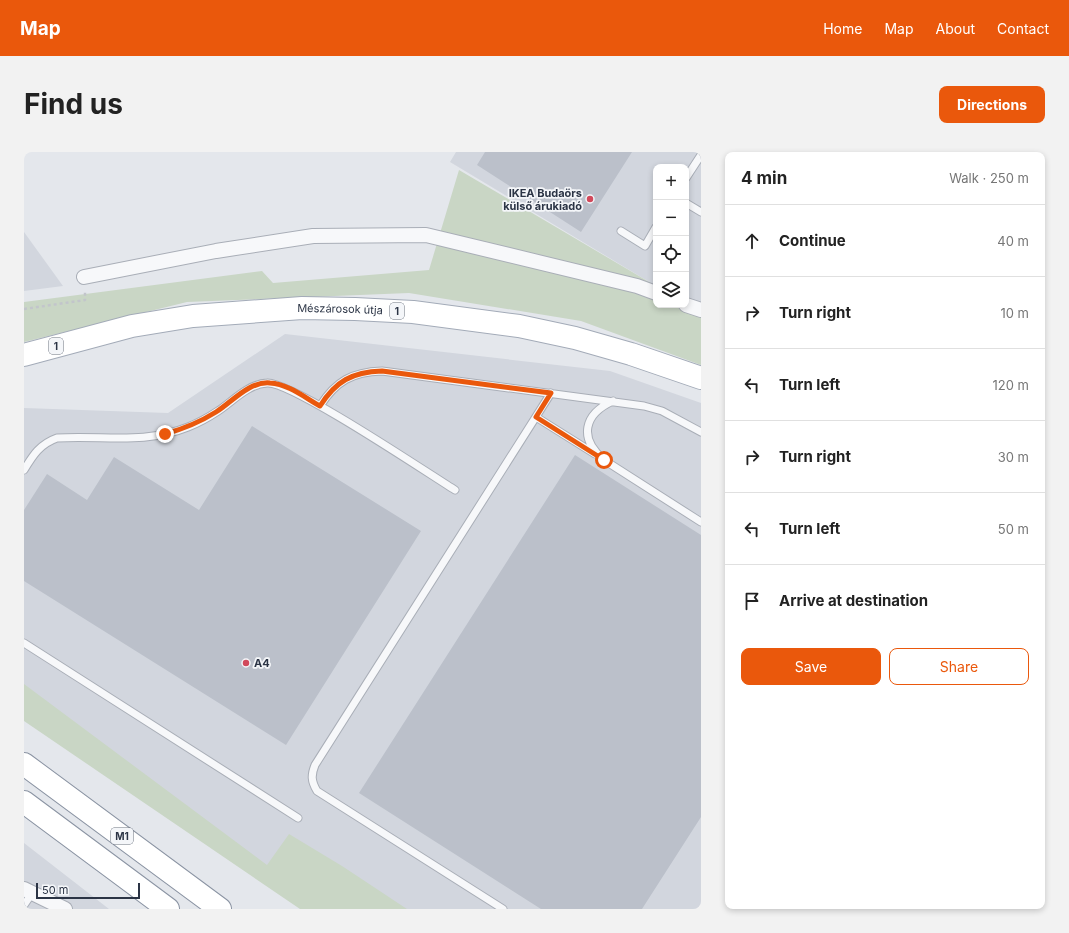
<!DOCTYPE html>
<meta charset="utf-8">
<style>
body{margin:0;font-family:Inter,sans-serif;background:#f2f2f2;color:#222}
.controls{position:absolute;right:12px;top:12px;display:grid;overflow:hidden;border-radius:8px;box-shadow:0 2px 6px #0003}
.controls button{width:36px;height:36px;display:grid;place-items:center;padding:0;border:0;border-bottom:1px solid #e0e0e0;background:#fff;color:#222;font:20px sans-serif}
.scale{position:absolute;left:12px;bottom:10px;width:104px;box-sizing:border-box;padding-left:4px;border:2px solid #2b3445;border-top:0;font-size:11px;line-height:14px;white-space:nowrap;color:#2b3445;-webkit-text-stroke:3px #f4f6f9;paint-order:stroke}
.stop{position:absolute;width:12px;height:12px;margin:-9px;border:3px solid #ea580c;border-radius:50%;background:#fff}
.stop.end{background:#ea580c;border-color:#fff;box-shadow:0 1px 4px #0008}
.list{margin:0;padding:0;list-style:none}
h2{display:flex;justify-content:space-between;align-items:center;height:52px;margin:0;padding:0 16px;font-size:17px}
h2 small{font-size:13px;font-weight:400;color:#767676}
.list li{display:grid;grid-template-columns:26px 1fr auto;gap:12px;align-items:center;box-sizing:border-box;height:72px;padding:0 16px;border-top:1px solid #e0e0e0}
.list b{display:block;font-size:15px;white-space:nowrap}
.list em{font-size:13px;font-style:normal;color:#767676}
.actions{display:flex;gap:8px;padding:12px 16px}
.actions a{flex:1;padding:9px 0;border:1px solid #ea580c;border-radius:8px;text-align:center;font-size:14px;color:#ea580c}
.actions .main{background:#ea580c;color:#fff}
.icon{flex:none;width:22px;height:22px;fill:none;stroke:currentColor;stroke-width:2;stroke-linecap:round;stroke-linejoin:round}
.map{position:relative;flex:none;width:677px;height:757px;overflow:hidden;border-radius:8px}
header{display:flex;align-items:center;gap:24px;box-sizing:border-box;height:56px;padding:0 20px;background:#ea580c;color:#fff}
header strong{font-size:19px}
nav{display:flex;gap:22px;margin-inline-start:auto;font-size:14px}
.intro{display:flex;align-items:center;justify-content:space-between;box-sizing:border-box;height:96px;padding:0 24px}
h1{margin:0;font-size:28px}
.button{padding:10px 18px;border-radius:8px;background:#ea580c;color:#fff;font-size:14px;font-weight:700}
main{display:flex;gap:24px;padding:0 24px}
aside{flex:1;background:#fff;border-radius:8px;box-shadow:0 2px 6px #0003}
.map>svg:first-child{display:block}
.built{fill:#d2d6de}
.green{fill:#c9d6c5}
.building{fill:#bbc0ca}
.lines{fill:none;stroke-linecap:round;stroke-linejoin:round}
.service-casing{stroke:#a9aeb7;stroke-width:9}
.minor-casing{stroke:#a9aeb7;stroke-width:16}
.primary-casing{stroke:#a3abb8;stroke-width:24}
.motorway-casing{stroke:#8b94a3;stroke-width:24}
.path{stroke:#c2c5cb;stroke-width:2.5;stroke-dasharray:3 3;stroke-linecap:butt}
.service{stroke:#f7f8fa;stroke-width:7}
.minor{stroke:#f7f8fa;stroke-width:14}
.primary{stroke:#fff;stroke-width:22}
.motorway{stroke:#fff;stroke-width:22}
.route{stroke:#ea580c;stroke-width:5}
.poi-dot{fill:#d1495b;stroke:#f4f6f9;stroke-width:1.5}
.labels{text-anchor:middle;stroke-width:3.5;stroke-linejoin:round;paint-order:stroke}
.shield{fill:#f4f6f9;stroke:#676e7b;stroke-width:1}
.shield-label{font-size:10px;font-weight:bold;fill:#2b3445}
.poi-label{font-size:11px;font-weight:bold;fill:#2b3445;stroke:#f4f6f9;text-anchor:end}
.street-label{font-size:11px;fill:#2b3445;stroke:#f4f6f9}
</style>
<header>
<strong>Map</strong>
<nav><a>Home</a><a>Map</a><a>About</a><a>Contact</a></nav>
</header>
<div class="intro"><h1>Find us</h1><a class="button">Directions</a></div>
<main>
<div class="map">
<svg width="677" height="757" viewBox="0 0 677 757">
<rect width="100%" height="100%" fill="#e4e7ec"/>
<path class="built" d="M432 0H677V161L662 152V15H632V134L426 10Z
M0 80 39 134 0 139Z
M261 182 586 219 677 251V757H297L0 533V256L144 261Z
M0 691 85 757H0Z"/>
<path class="green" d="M435 18 632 134V153H662L677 161V213L557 169 385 141 163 150 0 190V150L238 119 249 131 405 118Z
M0 532 243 713 265 682 318 714 383 757H276L0 569Z"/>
<path class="building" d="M461 0H608L557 80 453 13Z
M228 274 397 379 262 593 0 429V358L23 322 63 348 90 305 175 358Z
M551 303 677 383V665L618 757H517L335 641Z"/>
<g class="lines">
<defs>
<path id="service" d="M662 26 677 3
M662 51 677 60
M597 79 621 94 632 75
M589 249C560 262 554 286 580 308L677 370
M296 254C312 229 328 220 358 219L620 254 638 259 677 280
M512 265 571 302
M0 318C9 303 16 292 33 286 80 283 119 293 164 275 174 271 185 265 194 259 209 249 224 232 243 231 267 229 402 320 431 338
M0 491 274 666
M0 753 9 740
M479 757 293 639C287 629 287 623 291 613L527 241"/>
<path id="minor" d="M60 125 192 99 289 84 402 83 613 134 632 141
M662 153 677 158
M0 737 41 757"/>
<g id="primary">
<path id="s1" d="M0 203 108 174 169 164 278 156 331 157 389 160 495 174 551 186 607 202 677 226"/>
</g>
<path id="motorway" d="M0 612 196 757
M0 650 144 757"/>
</defs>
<use href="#service" class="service-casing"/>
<use href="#minor" class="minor-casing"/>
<use href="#primary" class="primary-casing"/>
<use href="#motorway" class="motorway-casing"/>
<path class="path" d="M0 157 61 148V138"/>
<use href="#service" class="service"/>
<use href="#minor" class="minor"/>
<use href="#primary" class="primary"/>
<use href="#motorway" class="motorway"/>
</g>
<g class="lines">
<path class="route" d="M141 282C159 277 176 270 192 260 208 250 225 229 246 231 264 232 280 245 296 254 312 229 328 220 358 219L527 241 512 265 580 308"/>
</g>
<g class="poi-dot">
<circle cx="566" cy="47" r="4"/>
<circle cx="222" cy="511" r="4"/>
</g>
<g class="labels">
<g class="shield">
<rect x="366" y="151" width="14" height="16" rx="3"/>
<rect x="25" y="186" width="14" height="16" rx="3"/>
<rect x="87" y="676" width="22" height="16" rx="3"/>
</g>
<g class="shield-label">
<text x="373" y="163">1</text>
<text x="32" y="198">1</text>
<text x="98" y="688">M1</text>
</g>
<g class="poi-label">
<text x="558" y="45">IKEA Budaörs<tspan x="558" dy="13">külső árukiadó</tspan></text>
<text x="230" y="515" text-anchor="start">A4</text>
</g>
<g class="street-label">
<text dy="4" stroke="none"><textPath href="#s1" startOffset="321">Mészárosok útja</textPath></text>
</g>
</g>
</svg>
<div class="controls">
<button>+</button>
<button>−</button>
<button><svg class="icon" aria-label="locate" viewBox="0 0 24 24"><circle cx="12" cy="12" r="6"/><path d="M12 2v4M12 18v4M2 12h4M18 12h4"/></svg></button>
<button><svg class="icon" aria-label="layers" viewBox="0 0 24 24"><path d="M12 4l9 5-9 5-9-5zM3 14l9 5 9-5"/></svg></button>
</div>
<div class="scale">50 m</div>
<div class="stop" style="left:580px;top:308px"></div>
<div class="stop end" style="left:141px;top:282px"></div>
</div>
<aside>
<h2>4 min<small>Walk · 250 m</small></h2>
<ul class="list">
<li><svg class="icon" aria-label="ahead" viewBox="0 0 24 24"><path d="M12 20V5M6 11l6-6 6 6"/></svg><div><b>Continue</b></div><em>40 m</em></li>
<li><svg class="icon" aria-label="right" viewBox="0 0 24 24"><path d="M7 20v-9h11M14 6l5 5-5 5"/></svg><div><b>Turn right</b></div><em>10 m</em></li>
<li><svg class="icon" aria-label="left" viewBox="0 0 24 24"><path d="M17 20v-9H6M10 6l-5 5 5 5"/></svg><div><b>Turn left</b></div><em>120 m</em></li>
<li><svg class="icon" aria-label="right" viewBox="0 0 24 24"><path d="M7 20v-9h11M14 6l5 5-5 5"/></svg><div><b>Turn right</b></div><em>30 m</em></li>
<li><svg class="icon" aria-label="left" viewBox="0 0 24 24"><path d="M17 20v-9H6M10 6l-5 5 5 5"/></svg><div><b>Turn left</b></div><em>50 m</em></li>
<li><svg class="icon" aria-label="arrive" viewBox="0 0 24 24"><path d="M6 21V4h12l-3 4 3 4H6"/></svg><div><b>Arrive at destination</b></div></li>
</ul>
<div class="actions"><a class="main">Save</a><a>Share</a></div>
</aside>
</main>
